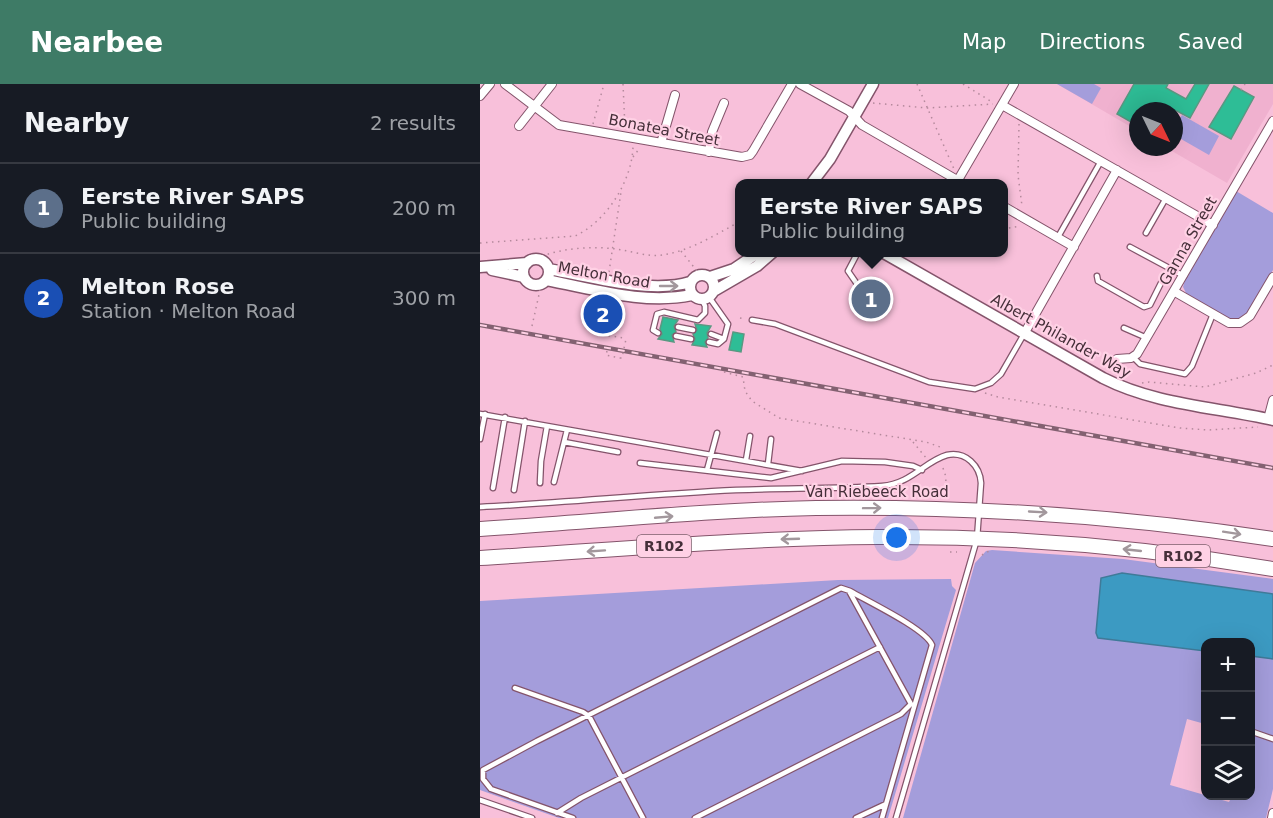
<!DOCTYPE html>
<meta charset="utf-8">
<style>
body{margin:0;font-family:"DejaVu Sans",sans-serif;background:#20242c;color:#f1f3f6}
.controls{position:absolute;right:18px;bottom:18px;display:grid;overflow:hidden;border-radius:12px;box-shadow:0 6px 24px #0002}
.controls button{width:54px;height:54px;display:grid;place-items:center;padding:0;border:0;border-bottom:2px solid #363941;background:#171b24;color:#f1f3f6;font:30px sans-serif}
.compass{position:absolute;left:649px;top:18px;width:54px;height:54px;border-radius:50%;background:#171b24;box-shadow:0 6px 24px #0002;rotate:133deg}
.you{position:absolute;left:417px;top:454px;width:21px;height:21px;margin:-15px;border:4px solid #fff;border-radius:50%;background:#1a73e8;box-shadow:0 0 0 9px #1a73e833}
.badge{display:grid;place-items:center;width:39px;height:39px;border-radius:50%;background:#3e7b66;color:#fff;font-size:20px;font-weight:700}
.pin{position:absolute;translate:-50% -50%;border:3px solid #fff;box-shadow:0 2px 6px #0006}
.popup{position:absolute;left:255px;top:95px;width:273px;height:78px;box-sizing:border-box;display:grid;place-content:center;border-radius:12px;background:#171b24;filter:drop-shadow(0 2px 4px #0005);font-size:20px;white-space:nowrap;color:#9ea1a6}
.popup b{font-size:22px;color:#f1f3f6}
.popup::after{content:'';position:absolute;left:50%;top:100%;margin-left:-12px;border:12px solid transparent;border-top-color:#171b24}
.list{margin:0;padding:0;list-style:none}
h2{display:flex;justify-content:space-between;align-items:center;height:78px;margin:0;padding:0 24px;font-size:26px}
h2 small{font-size:20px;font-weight:400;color:#9ea1a6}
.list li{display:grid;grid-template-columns:39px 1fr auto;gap:18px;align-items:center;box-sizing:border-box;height:90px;padding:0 24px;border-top:2px solid #363941}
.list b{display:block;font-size:22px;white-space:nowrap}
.list p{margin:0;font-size:20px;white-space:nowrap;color:#9ea1a6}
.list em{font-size:20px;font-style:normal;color:#9ea1a6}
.icon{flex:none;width:33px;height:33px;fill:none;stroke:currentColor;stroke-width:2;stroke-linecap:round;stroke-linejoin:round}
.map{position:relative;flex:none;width:793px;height:734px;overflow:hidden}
header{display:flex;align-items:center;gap:36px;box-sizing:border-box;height:84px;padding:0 30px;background:#3e7b66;color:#fff}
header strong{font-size:28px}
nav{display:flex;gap:33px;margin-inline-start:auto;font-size:21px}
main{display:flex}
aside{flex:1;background:#171b24}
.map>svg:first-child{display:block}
.built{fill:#f0b1cf}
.green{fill:#a49ddb}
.water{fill:#3c9ac2;stroke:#3f7a99;stroke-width:1.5}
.building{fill:#2ebd96;stroke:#5a9882;stroke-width:1.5}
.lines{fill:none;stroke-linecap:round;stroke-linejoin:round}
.service-casing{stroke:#84546b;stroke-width:7}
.minor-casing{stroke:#84546b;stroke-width:10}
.tertiary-casing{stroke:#84546b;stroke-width:13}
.primary-casing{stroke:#84546b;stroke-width:16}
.path{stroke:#b4899c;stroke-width:1.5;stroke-dasharray:1.5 4.5;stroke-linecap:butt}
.service{stroke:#fff;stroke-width:4.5}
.minor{stroke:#fff;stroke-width:8}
.tertiary{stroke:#fff;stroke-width:10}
.primary{stroke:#fff;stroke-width:14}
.rail-casing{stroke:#836171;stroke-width:4.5}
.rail{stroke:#ffd1e5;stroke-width:2;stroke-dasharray:7;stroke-linecap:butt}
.path-bridge{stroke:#b4899c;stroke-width:1.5;stroke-dasharray:1.5 4.5;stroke-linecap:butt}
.oneway{stroke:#a2979c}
.labels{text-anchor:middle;stroke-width:4.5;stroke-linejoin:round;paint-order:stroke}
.shield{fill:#ffd1e5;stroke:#7d606d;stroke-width:1.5}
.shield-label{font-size:14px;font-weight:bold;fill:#452f39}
.street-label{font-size:15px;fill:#452f39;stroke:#ffd1e5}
</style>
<header>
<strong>Nearbee</strong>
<nav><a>Map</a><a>Directions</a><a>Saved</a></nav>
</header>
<main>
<aside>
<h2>Nearby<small>2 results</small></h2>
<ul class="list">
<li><span class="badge" style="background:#5c6f8a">1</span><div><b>Eerste River SAPS</b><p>Public building</p></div><em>200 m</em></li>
<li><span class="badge" style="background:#1a4fb4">2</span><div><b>Melton Rose</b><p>Station · Melton Road</p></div><em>300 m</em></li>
</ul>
</aside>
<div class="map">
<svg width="793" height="734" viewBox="0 0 793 734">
<rect width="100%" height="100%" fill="#f8c0da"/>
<path class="built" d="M577 0H793V20L747 99 685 63H694V27H658V47Z"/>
<path class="green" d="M577 0H614L621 4 612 20Z
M702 31 739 52 729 71 694 51V44Z
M756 107 793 129V186L768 231 762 235 751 236 707 211 703 203 705 196Z
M512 466 643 475 793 495V510L642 489 621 494 618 554 725 567V640L707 635 690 701 749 718 752 712H770L771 572 793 575V705L786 734H423L495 479 506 467Z
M471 495 472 502 476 506 408 734H79L0 706V517L358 496Z"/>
<path class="water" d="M642 489 793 510V575L771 572 770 558H726L725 567 618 554 616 549 621 494Z"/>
<path class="building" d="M654 0H688L686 4 706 15 715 0H729L710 34 697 27H658V42L637 30Z
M754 2 774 13 751 55 729 43Z
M383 199 391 204 394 199 404 205 392 224 383 219 387 211 379 206Z
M118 219 131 222 128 240 115 238Z
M183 233 198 236 194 242 196 248 192 251 194 258 178 255 182 250 180 245Z
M215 240 231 242 227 249 228 254 225 258 227 263 212 261 215 255 213 250 217 246Z
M253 248 264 250 261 268 249 266Z"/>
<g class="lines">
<defs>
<path id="service" d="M666 149 686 114
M578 153 621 77
M650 163 704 192
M617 192 618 197 664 223 670 221 683 195
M377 200 368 187 378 168
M229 213 248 240 244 255 231 250
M272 236 295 240 449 298 495 305 511 299 521 290 544 250
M198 243 213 246
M644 244 667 254
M178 249 173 246 177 230 184 228 218 236 225 229V222L222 216
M196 252 211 255
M229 258 238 260 244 255
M653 273 660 280 705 290 712 282 733 230
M0 330 322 387
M0 355 5 330
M84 358 138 368
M266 376 270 352
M160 379 291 394 362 377 405 378 433 382 442 386
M288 380 291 355
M227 386 237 349
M74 398 87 346
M60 399 61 377 67 342
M13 404 25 333
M34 406 45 337
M0 423C85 419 170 410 256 406 304 404 353 405 402 402 431 400 445 377 467 371 486 367 500 382 501 399L497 455 416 734
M369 507 431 620
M35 604 103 628 109 632 163 734
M770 647 793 655
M0 716 52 734
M77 729 101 714 400 563
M93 734 11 705 3 695V686L57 657 361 504 370 507C387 517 446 545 452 561L402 734
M215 734 421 630 431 620
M376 734 406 720"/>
<path id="minor" d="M25 0 79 41 262 73 270 71 273 67 312 0
M320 0 369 27 382 41 484 100
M0 12 10 0
M522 21 733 141
M39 42 72 0
M181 59 195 11
M229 68 232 48 244 19
M478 96 534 0
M523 122 594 163
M695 208 749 239H760L770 232 793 193
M544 250 637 86
M637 275 651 274 657 270 793 37
M788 335 793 316
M792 734 793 729"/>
<path id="tertiary" d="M331 100 350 75 393 0
M402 168 623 294C676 321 736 323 793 336
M43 188a13 13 0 1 1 26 0a13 13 0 1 1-26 0Z
M0 183 47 179
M69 185C109 193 172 210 210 198
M12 186 44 193
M210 203a12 12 0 1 1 24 0a12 12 0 1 1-24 0Z
M230 193 254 185 279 168
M66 196C114 205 164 221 212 211
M234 207 277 182 293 168"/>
<path id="primary" d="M0 445C112 438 224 426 336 424 489 422 641 432 793 455
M0 474C133 466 266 454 399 453 531 452 663 463 793 485"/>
</defs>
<use href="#service" class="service-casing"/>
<use href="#minor" class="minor-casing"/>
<use href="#tertiary" class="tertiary-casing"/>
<use href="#primary" class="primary-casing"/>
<path class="path" d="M143 0 145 44
M437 0 474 85
M483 0 512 18
M761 6 765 0
M393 19 447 24 513 20
M113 40 124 0
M539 40 538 91 542 122
M153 73 159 65
M452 100 459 96
M523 145 540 142
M0 159 95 152C126 138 152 97 153 63
M201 167 217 187
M62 172C85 164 112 162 136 165 151 167 167 173 182 171 210 167 235 151 259 138
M129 188 141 108
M260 234 265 235
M119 238 117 250 144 254
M52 242 60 206
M127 267 126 271 140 274
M244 288 263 293 265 307 272 317 299 334 446 358 463 364
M662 299 669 298 725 303 776 289 793 281
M505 309 518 313 700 344 728 346 778 343
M433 358 447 375
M463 384 466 393 465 413
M470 468H477
M502 471 509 467"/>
<use href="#service" class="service"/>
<use href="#minor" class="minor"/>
<use href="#tertiary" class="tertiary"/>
<use href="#primary" class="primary"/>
<defs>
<path id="rail" d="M0 241 793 384"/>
</defs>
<use href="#rail" class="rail-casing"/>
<use href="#rail" class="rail"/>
<path class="path-bridge" d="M140 274H142L146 255 144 254"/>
</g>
<defs><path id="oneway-shaft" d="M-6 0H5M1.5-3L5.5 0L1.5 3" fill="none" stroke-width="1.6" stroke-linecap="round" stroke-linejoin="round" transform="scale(1.5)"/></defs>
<g class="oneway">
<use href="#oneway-shaft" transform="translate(189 202)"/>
<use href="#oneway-shaft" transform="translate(392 424) rotate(-1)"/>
<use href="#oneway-shaft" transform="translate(558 428) rotate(3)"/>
<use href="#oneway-shaft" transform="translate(184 433) rotate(-5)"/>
<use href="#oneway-shaft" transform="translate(752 449) rotate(9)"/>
<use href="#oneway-shaft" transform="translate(310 455) rotate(178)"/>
<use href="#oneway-shaft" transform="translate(652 466) rotate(-174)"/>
<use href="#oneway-shaft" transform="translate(116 467) rotate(176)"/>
</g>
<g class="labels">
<g class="shield">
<rect x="157" y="451" width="54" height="22" rx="4.5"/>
<rect x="676" y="461" width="54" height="22" rx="4.5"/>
</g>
<g class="shield-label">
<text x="184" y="467">R102</text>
<text x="703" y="477">R102</text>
</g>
<g class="street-label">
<text transform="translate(184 46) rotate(11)" y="5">Bonatea Street</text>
<text transform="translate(708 157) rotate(-60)" y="5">Ganna Street</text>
<text transform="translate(124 191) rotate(10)" y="5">Melton Road</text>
<text transform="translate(581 252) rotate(29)" y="5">Albert Philander Way</text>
<text x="397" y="413">Van Riebeeck Road</text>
</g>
</g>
</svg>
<div class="controls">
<button>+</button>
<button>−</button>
<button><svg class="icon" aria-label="layers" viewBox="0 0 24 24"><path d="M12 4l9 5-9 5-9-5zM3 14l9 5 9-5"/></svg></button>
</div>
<svg class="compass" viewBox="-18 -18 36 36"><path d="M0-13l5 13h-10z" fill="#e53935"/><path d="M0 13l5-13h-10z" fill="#9ea1a6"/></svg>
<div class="you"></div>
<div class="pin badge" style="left:391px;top:215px;background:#5c6f8a">1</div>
<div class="popup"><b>Eerste River SAPS</b>Public building</div>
<div class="pin badge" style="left:123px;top:230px;background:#1a4fb4">2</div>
</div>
</main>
